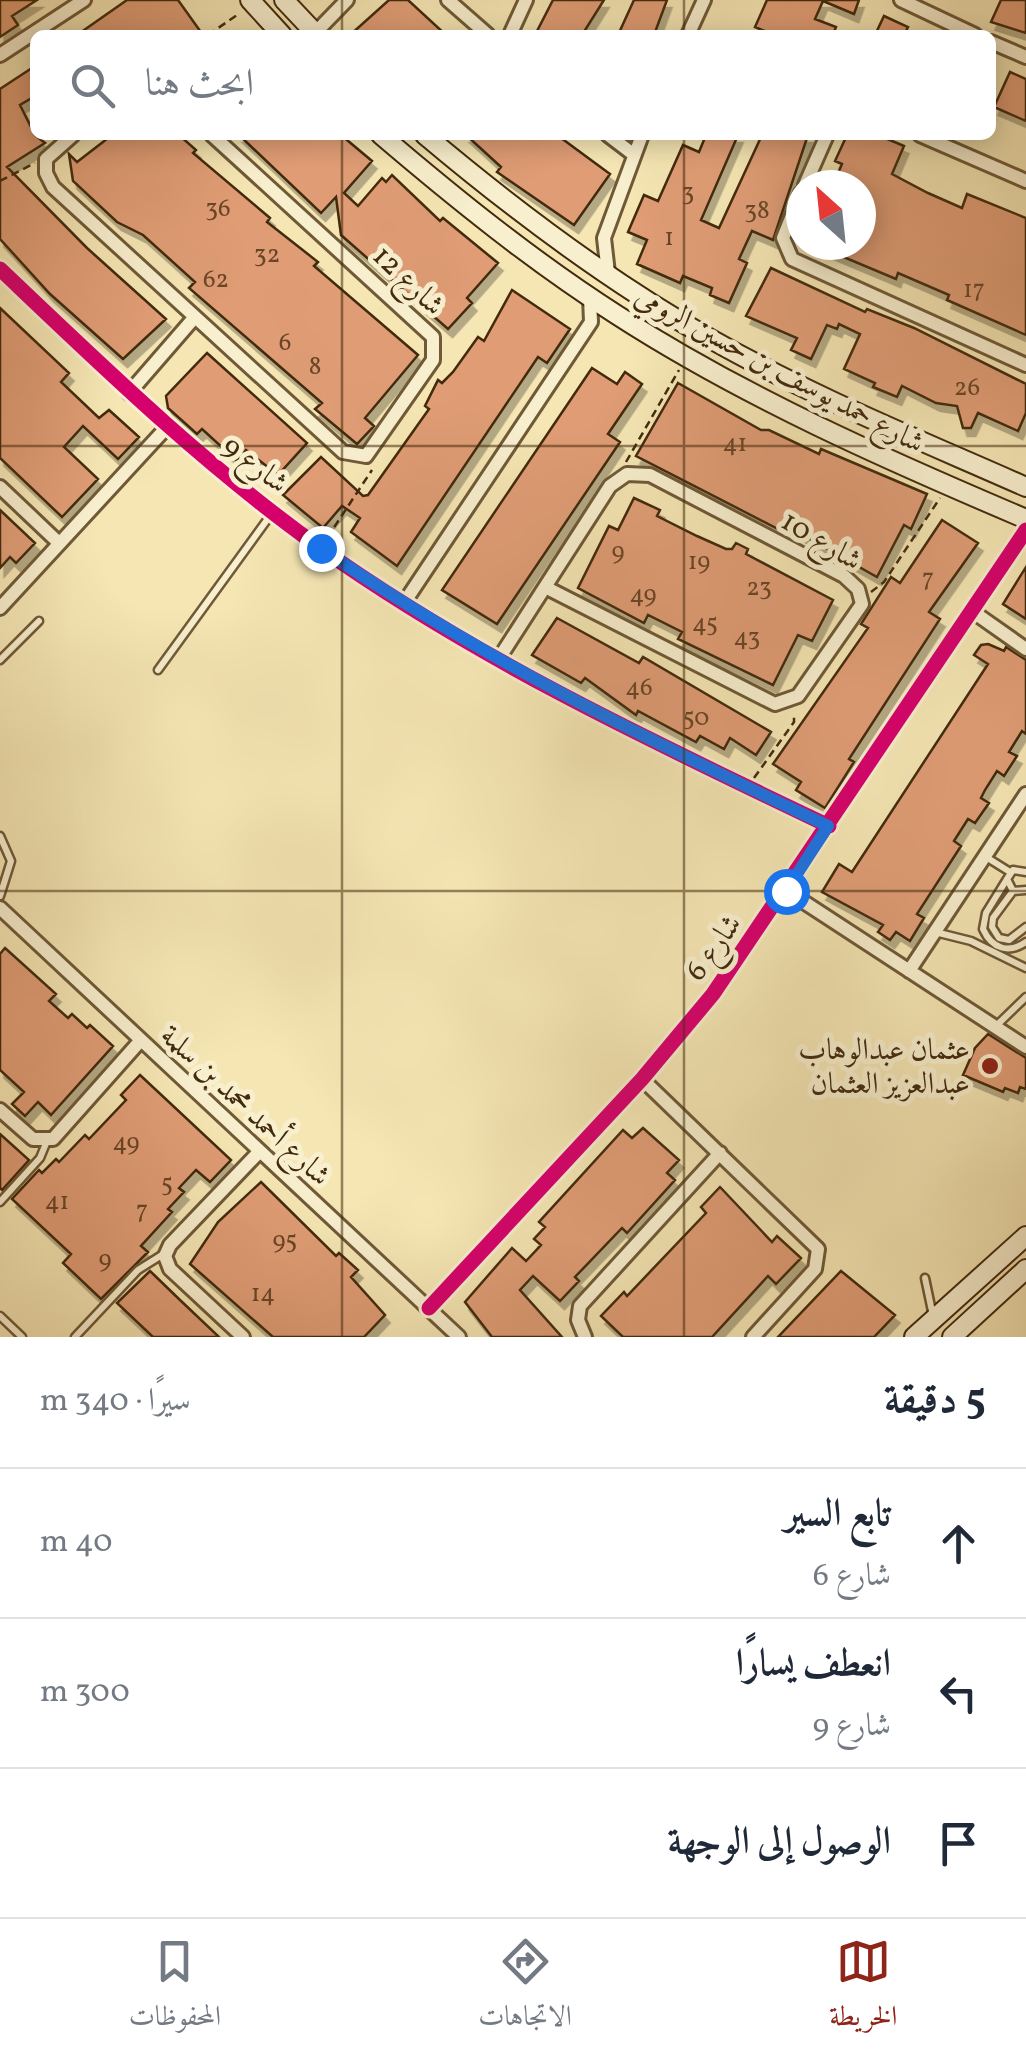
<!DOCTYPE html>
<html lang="ar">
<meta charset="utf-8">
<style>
body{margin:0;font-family:Vollkorn,Amiri,serif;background:#f2f2f3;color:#1f2937;direction:rtl}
.compass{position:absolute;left:786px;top:170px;width:90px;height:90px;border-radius:50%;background:#fff;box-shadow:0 5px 25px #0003;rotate:333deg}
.stop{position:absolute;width:30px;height:30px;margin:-22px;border:8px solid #1a73e8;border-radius:50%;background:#fff}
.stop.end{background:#1a73e8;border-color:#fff;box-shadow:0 2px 10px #0008}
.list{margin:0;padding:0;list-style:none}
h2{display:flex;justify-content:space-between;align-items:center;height:130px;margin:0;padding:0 40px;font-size:42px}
h2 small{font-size:32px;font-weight:400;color:#747a83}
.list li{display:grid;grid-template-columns:65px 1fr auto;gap:30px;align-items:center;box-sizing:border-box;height:150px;padding:0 40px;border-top:2px solid #e0e1e3}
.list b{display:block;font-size:38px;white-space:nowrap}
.list p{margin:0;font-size:32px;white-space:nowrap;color:#747a83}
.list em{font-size:32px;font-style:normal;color:#747a83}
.icon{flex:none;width:55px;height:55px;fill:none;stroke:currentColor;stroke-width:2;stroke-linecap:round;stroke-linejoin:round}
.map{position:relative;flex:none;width:1026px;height:1337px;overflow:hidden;direction:ltr}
.search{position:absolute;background:#fff;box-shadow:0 5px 25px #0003;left:30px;right:30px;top:30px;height:110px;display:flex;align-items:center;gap:25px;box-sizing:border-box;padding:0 35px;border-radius:15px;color:#747a83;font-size:38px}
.sheet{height:580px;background:#fff}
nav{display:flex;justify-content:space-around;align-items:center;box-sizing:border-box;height:140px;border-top:2px solid #e0e1e3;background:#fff;font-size:28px;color:#747a83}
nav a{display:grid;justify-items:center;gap:5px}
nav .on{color:#8f2418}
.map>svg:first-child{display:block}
.building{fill:#df9c75;stroke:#422a0d;stroke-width:2.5;filter:url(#shadow)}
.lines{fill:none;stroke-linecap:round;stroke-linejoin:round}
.lane-casing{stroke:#6f5937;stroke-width:11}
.street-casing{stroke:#6f5937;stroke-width:18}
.secondary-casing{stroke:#422a0d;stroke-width:22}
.path{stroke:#422a0d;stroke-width:2.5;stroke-dasharray:8 5;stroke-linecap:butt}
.lane{stroke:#f8efce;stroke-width:6}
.street{stroke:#f8efce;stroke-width:12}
.secondary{stroke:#f8efce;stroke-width:18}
.cycleway-casing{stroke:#f8efce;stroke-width:21}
.cycleway{stroke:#d6006c;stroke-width:15}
.route{stroke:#1a73e8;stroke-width:12}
.grid{fill:none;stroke:#422a0d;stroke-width:2.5;stroke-opacity:0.55}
.poi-dot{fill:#8f2418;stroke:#f8efce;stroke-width:4}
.labels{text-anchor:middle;stroke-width:10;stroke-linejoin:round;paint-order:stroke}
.number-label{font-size:25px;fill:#694627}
.street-label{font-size:30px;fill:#422a0d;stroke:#f8efce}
.poi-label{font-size:30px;fill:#422a0d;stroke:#f8efce;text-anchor:end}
</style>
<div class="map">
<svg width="1026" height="1337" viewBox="0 0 1026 1337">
<defs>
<filter id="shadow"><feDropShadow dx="4.5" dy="8" stdDeviation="0" flood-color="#0004"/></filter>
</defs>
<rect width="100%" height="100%" fill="#f5e6b4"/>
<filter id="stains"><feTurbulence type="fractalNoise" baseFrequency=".002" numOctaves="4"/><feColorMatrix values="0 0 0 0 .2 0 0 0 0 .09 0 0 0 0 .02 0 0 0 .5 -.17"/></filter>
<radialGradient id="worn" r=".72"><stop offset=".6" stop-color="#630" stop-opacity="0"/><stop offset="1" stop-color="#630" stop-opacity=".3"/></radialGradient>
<path class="building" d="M0 0H37L12 16 18 25 0 37Z
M127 0H178L203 35H77Z
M389 0H408L446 35H350Z
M553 0H604L582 35H535Z
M634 0H667L654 35H618Z
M767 0H859L854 14 823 1 815 19 836 27 833 35H774L755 27Z
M1001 0H1026V33L991 22Z
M884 16 908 27 904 35H875Z
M35 66V96L20 105 35 135 45 143 7 167 87 248 166 319 123 359 50 294 0 239V89Z
M1010 72 1026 79V121L994 107Z
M112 135H179L196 150 193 153 270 218 267 222 318 262 314 266 418 355 365 418 374 426 357 444 315 409 322 403 189 288 195 282 143 235 117 222 73 181 69 154 77 162Z
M239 135H341L372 161 344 193 358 206 382 178 386 182 392 175 440 221 443 218 498 263 467 298 472 303 448 329 341 235 336 197 321 213Z
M466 135H557L610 174 574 225 497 172 501 167Z
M706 135H738L701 220 719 228 762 135H808L773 240 752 231 739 259 747 263 729 303 710 295 712 288 683 276 680 283 637 264 647 240 628 232 644 195 658 201 683 145 699 152Z
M847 135H878L904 146 892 174 928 193 962 208 967 194 1026 218V335L947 300 949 295 898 273 896 279 815 245H861V185H833L842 164 835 161Z
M771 268 865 312 867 309 914 328 1026 384V413L1018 431 978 413 971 428H963L957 406 936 403 902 386 897 397 873 387 875 383 844 369 860 334 839 324 837 329 827 325 811 359 791 350 797 338 746 316Z
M512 290 570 329 547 363 538 357 397 566 351 532 360 518 342 506 323 528 283 495 321 457 363 496 368 495 429 409 425 406 438 380 442 383 453 372 478 337 484 341Z
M0 308 69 373 61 382 99 418 109 410 139 437 118 459 83 426 64 447 98 479 62 517 0 458Z
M207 353 307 443 278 475 246 450 237 461 202 429 197 434 168 408 166 396Z
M592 368 617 384 625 372 642 384 608 434 620 442 497 624 442 590Z
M678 383 761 430H769L819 454 821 449 927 494 911 529 904 525 877 577 781 523 778 529 636 456Z
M634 498 660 510 657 516 697 536 726 549H732L736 543 748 549 746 554 833 600 812 641 798 635 773 685 678 639 682 632 648 615 644 623 578 588 609 526 618 530Z
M0 510 35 543 16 563 10 557 0 568Z
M942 520 978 543 929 612 940 619 849 759 854 762 825 808 796 790 801 782 773 764 868 628 861 624 891 577 900 583Z
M1026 567V619L1003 604Z
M557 618 639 663 643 657 771 732 756 755 730 738 724 749 700 736 696 742 638 711 636 715 585 678 581 683 532 655Z
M988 644 1004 651 1006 647 1026 660V734L1022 731 1009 752 1017 756 1004 776 997 771 985 790 981 798 989 803 975 823 968 819 954 841 961 846 917 914 924 918 910 941 896 932 890 940 878 932 883 925 822 892 839 864 852 872 988 664 974 655 981 645Z
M5 948 56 994 49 1001 68 1018 72 1014 87 1028 90 1025 113 1046 51 1115 38 1102 25 1116 12 1104 24 1092 0 1070V954Z
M988 1034 1026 1058V1089L1020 1087 1018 1093 1005 1088 1003 1092 963 1075 975 1048Z
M140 1075 231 1160 210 1182 196 1170 179 1188 184 1192 168 1209 172 1212 141 1246 148 1252 101 1299 63 1263 71 1254 12 1199 39 1170 42 1173 56 1159 59 1162 85 1135 89 1139 126 1100 121 1095Z
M643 1128 679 1160 667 1173 675 1180 627 1233 622 1228 575 1277 579 1281 560 1301 533 1276 520 1290 562 1337H492L465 1302 512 1248 526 1261 541 1245 534 1239 545 1227 539 1222 623 1130 632 1138Z
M0 1134 29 1160 2 1190 0 1188Z
M261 1182 336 1256 339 1253 358 1270 351 1277 385 1315 364 1337H273L190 1264 218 1222Z
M720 1187 772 1242 777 1236 801 1258 776 1284 768 1276 712 1337H623L601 1316 624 1292 627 1296 706 1213 701 1207Z
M150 1271 180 1300 219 1337H153L117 1303Z
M841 1271 895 1315 874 1337H778Z"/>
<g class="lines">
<defs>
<path id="lane" d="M0 660 39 621
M158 670 272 513
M0 836 11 861 0 896
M986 857 1010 872
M1026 872 1013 870 1007 879 1013 891 1026 890
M1007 879 986 913 983 929C992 949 1009 954 1026 942
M1013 891 993 918 992 927 999 938 1009 940 1026 927
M935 932 971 941 1026 968
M995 1027 1026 997
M0 1202 40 1158 47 1141
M925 1278 933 1316
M0 1316 22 1337
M75 1337 138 1270 165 1253"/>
<path id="street" d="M448 0 488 35
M901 0 975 35
M315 33 347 0
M510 35 526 0
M688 35 704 0
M991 42 1026 57
M0 55 84 0
M73 135 46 159V173L53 187 343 452 366 456 433 360V337L212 135
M608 135 633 154
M920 135 1026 181
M805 185 827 135
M801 193 783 238 792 259 1026 365
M0 269C103 367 203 464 319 547 478 660 653 742 829 826
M608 273 604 238 642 135
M129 393 194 318
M0 487 59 543
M404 603 591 322 590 297
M0 608 167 427
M972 611 1026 649
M498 660 610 486 627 474 650 475 844 576 858 589 862 604 798 696 775 704 545 587
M787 891 1026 1047
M0 908 459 1337
M909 971 1026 794
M642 1079 818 1249 815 1269 753 1337
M0 1110 33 1139H53L141 1040
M429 1308 642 1079 713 994 1026 530
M243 1337 170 1269 165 1256 170 1245 259 1152
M585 1337 578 1320 580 1306 720 1153"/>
<path id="secondary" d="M250 0 282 35
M284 0 317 35
M381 135C456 199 534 262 617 315 744 397 887 460 1026 519
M425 135C514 210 608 281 709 338 811 396 920 440 1026 487
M914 1337 1026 1236
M952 1337 1026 1269"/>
</defs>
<use href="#lane" class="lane-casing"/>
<use href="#street" class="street-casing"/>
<use href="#secondary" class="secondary-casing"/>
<path class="path" d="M208 35 240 13
M0 181 35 163
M626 462 679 370
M327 538 372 470
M871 592 884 582 940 498
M754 778 794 722V713"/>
<use href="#lane" class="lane"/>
<use href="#street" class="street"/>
<use href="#secondary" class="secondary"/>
<defs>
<path id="cycleway" d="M0 269C103 367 203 464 319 547 478 660 653 742 829 826
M429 1308 642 1079 713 994 1026 530"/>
</defs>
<use href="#cycleway" class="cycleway-casing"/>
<use href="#cycleway" class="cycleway"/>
</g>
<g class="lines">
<path class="route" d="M321 548C481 659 653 742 828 826L786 891"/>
</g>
<path class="grid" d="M342 0V35M684 0V35M342 135V1337M684 135V1337M0 446H1026M0 891H1026"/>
<circle class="poi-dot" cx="990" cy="1066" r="10"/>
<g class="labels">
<g class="number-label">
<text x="688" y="200">3</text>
<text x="218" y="216">36</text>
<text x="757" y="218">38</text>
<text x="669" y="245">1</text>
<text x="267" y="262">32</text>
<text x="216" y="287">62</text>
<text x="974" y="297">17</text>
<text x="285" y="350">6</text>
<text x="315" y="374">8</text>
<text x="967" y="395">26</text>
<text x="735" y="451">41</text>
<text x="618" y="559">9</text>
<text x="699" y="569">19</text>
<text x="928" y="586">7</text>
<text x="759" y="595">23</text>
<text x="643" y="602">49</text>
<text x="705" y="631">45</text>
<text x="747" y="645">43</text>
<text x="639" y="695">46</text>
<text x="696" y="725">50</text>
<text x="126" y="1150">49</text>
<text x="167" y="1191">5</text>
<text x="57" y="1209">41</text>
<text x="142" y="1218">7</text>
<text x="285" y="1248">95</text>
<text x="105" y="1267">9</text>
<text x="263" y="1301">14</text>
</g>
<g class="street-label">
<text transform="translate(409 280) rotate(44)" y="10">شارع 12</text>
<text transform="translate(780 369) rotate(28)" y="10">شارع حمد يوسف بن حسين الرومي</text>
<text transform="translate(256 464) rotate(38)" y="10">شارع 9</text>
<text transform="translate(822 540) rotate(31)" y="10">شارع 10</text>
<text transform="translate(713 947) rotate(-54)" y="10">شارع 6</text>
<text transform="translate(246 1105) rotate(43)" y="10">شارع أحمد محمد بن سلمة</text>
</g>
<g class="poi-label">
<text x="970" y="1059">عثمان عبدالوهاب<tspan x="970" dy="34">عبدالعزيز العثمان</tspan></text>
</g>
</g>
<rect width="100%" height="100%" filter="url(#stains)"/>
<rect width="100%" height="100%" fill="url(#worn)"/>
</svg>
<svg class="compass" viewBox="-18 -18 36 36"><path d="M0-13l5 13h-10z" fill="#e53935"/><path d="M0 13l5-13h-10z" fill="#747a83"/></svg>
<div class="stop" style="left:786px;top:891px"></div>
<div class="stop end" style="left:321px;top:548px"></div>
<div class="search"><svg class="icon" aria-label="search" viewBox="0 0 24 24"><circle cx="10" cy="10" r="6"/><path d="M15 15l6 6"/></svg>ابحث هنا</div>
</div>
<section class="sheet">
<h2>5 دقيقة<small>سيرًا · 340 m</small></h2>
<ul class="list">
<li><svg class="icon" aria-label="ahead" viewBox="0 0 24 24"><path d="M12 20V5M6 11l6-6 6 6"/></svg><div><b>تابع السير</b><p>شارع 6</p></div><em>40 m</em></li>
<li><svg class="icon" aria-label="left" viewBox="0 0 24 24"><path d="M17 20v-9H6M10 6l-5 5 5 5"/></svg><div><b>انعطف يسارًا</b><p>شارع 9</p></div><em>300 m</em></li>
<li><svg class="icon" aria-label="arrive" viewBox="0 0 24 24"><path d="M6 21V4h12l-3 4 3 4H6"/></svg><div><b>الوصول إلى الوجهة</b></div></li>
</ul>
</section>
<nav>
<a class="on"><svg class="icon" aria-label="map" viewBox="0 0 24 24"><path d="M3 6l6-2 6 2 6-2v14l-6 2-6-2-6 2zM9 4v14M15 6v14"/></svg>الخريطة</a>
<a><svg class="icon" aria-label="directions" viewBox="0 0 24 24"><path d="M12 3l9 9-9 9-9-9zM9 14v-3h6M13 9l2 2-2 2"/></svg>الاتجاهات</a>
<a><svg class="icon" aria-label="saved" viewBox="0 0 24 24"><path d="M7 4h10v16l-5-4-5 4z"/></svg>المحفوظات</a>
</nav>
